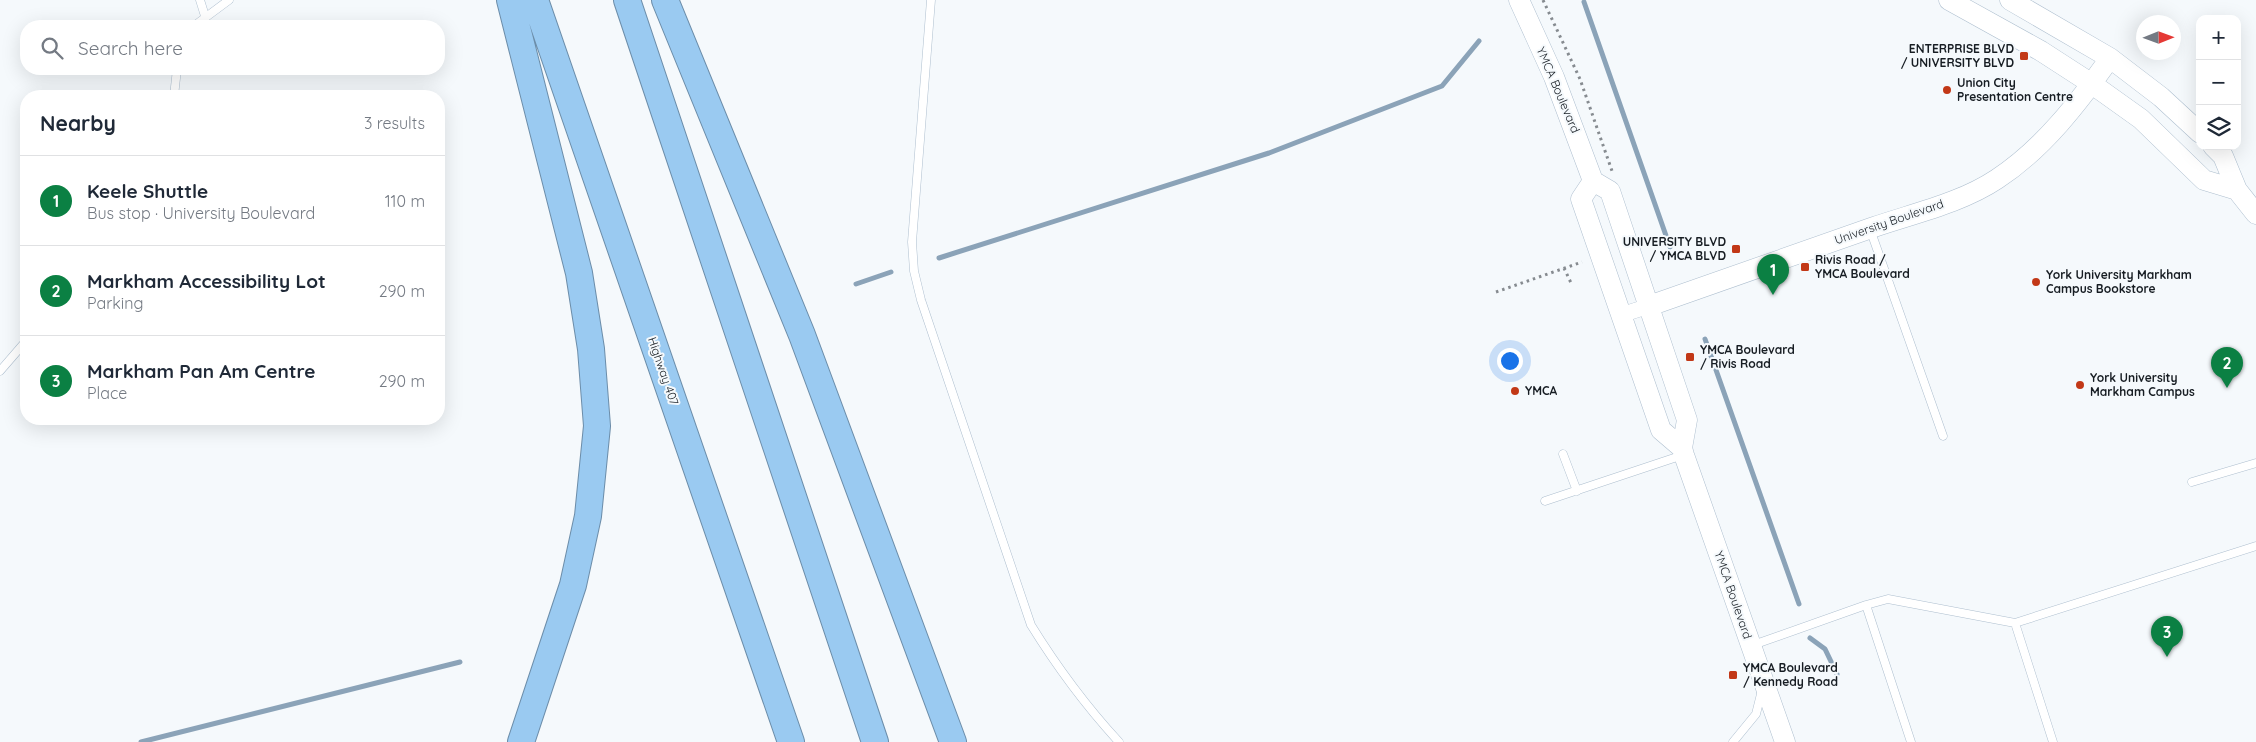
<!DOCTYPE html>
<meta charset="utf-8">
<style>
body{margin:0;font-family:Quicksand,sans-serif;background:#f6f6f7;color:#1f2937}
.controls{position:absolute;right:15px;top:15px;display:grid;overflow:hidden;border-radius:10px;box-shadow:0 5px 20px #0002}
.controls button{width:45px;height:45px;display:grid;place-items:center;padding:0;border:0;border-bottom:1px solid #e0e1e3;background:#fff;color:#1f2937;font:25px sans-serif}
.compass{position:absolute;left:2136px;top:15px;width:45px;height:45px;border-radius:50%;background:#fff;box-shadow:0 5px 20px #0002;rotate:89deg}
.you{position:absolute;left:1509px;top:360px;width:18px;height:18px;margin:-12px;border:4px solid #fff;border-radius:50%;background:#1a73e8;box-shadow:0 0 0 8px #1a73e833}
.badge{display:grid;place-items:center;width:32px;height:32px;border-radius:50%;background:#0b8043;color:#fff;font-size:16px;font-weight:700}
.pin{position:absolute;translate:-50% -41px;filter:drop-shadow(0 1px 2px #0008)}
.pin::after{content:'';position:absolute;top:26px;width:18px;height:15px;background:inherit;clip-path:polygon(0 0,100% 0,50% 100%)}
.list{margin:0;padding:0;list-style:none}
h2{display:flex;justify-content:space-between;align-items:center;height:65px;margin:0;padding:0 20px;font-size:21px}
h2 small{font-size:16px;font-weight:400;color:#747a83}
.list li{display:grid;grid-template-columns:32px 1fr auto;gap:15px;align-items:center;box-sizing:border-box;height:90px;padding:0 20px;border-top:1px solid #e0e1e3}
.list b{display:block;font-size:19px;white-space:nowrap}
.list p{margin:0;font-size:16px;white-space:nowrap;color:#747a83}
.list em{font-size:16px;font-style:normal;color:#747a83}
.icon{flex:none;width:28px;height:28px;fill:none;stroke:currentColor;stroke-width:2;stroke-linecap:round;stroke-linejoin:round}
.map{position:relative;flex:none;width:2256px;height:742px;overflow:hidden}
.search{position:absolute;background:#fff;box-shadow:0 5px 20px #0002;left:20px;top:20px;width:425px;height:55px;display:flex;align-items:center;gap:12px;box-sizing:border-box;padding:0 18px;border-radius:20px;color:#747a83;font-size:19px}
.panel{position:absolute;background:#fff;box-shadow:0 5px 20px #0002;left:20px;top:90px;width:425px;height:335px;border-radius:20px}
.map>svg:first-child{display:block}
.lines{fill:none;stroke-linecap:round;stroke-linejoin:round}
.stream{stroke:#8ba3b8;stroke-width:5}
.lane-casing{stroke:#aebfcf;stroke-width:9}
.street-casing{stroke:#aebfcf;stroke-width:16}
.secondary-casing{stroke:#aebfcf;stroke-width:21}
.highway-casing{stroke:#6c8da9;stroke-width:28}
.path{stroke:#868b90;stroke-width:3;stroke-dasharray:2.5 4;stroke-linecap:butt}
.lane{stroke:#fff;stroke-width:8}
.street{stroke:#fff;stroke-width:15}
.secondary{stroke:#fff;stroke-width:20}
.highway{stroke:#9acaf1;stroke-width:26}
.poi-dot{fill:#c23817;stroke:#f5f9fc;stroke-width:2}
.labels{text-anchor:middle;stroke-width:4;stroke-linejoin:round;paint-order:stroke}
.poi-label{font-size:12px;font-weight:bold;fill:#171d23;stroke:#f5f9fc;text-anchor:start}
.street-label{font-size:12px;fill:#171d23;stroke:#f5f9fc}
</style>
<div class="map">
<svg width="2256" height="742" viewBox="0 0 2256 742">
<rect width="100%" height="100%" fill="#f5f9fc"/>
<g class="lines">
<path class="stream" d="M1584 2 1670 247
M939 258 1269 153 1442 86 1479 41
M856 284 891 272
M1705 339 1799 604
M1810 638 1825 649 1837 674
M141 742 460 662"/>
<defs>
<path id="lane" d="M200 0 205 16
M931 0 912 242 914 271 921 300 1031 625C1057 667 1085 705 1119 742
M194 26 229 0
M174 96 177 69
M1870 229 1943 436
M0 371 26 341
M1563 454 1577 491
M2192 482 2256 463
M1545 501 1683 455
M1866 605 1888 599 2015 623 2256 546
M2015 623 2053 742
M1753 645 1866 605 1911 742
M1733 742 1756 714 1762 690"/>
<path id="street" d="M1621 315 1649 306"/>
<path id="secondary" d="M1519 0 1554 77 1593 181 1610 191 1687 420 1682 448
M1949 0 2041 51 2092 84 2141 119 2204 180 2237 190
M2010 0 2110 58 2161 97 2200 133
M2213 146 2223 156 2237 190 2256 214
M1593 181 1581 199 1661 430 1682 448 1684 455 1785 742
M1649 306C1724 279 1799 253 1874 227 1915 213 1961 203 1997 179 2043 149 2079 102 2110 58"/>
<path id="highway" d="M510 0 579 273 591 349 597 426 588 516 573 585 521 742
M535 0 791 742
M627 0 875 742
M665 0 802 335 953 742"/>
</defs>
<use href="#lane" class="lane-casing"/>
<use href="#street" class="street-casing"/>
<use href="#secondary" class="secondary-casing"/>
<use href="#highway" class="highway-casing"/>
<path class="path" d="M1543 0 1580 79 1612 171
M1564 268 1572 285
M1496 292 1582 262"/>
<use href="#lane" class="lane"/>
<use href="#street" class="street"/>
<use href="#secondary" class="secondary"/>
<use href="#highway" class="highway"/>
</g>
<g class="poi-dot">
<rect x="2019" y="51" width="10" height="10" rx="2.5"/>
<circle cx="1947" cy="90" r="5"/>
<rect x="1731" y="244" width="10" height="10" rx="2.5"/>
<rect x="1800" y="262" width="10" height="10" rx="2.5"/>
<circle cx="2036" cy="282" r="5"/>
<rect x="1685" y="352" width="10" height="10" rx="2.5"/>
<circle cx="2080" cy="385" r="5"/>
<circle cx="1515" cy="391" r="5"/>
<rect x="1728" y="670" width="10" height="10" rx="2.5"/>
</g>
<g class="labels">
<g class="poi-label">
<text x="2014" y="53" text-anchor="end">ENTERPRISE BLVD<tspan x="2014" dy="14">/ UNIVERSITY BLVD</tspan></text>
<text x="1957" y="87">Union City<tspan x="1957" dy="14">Presentation Centre</tspan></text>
<text x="1726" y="246" text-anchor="end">UNIVERSITY BLVD<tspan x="1726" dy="14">/ YMCA BLVD</tspan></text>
<text x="1815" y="264">Rivis Road /<tspan x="1815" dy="14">YMCA Boulevard</tspan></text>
<text x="2046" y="279">York University Markham<tspan x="2046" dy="14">Campus Bookstore</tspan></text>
<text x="1700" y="354">YMCA Boulevard<tspan x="1700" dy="14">/ Rivis Road</tspan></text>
<text x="2090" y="382">York University<tspan x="2090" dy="14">Markham Campus</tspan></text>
<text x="1525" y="395">YMCA</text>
<text x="1743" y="672">YMCA Boulevard<tspan x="1743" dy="14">/ Kennedy Road</tspan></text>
</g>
<g class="street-label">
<text transform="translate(1558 90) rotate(67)" y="4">YMCA Boulevard</text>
<text transform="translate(1889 222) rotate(-19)" y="4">University Boulevard</text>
<text transform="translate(663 371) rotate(71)" y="4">Highway 407</text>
<text transform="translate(1733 595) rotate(71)" y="4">YMCA Boulevard</text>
</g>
</g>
</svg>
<div class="controls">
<button>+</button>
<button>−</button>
<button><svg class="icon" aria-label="layers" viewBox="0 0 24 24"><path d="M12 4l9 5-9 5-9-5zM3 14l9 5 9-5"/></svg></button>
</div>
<svg class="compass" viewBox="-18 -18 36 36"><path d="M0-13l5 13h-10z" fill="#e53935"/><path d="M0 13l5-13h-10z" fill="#747a83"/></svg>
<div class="you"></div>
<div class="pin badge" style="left:1773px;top:295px">1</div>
<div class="pin badge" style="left:2227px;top:388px">2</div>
<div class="pin badge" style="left:2167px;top:657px">3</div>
<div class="search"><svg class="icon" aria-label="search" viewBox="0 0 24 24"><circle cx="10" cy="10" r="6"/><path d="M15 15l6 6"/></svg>Search here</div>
<section class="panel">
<h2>Nearby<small>3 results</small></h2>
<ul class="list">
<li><span class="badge">1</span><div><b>Keele Shuttle</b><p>Bus stop · University Boulevard</p></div><em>110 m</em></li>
<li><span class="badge">2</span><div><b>Markham Accessibility Lot</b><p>Parking</p></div><em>290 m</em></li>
<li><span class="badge">3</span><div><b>Markham Pan Am Centre</b><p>Place</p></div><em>290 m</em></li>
</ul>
</section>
</div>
